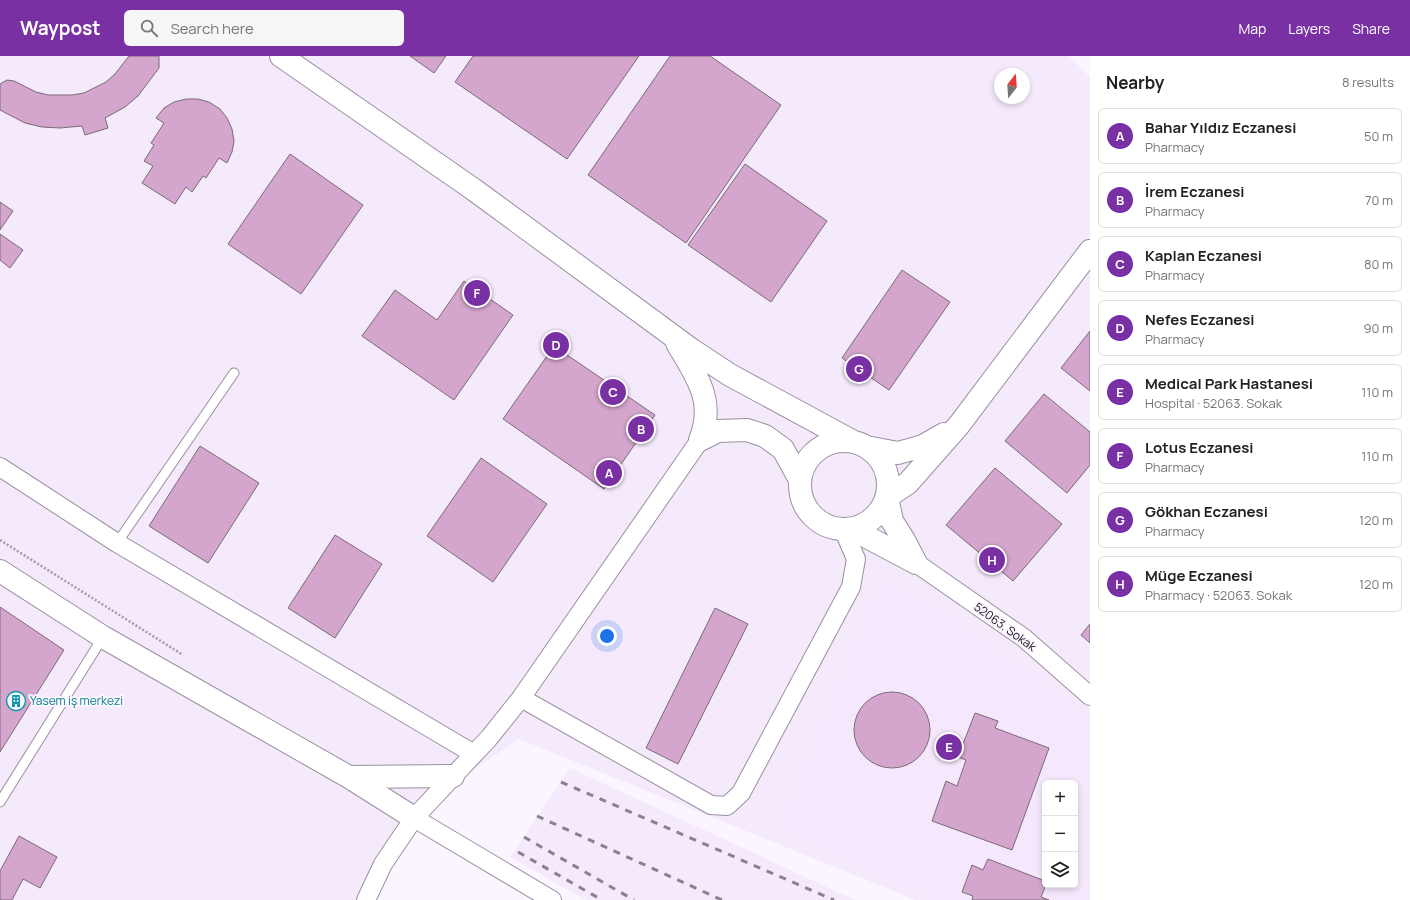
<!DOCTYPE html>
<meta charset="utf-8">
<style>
body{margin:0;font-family:Manrope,sans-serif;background:#f6f6f6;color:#222}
.controls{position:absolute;right:12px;bottom:12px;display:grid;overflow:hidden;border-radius:6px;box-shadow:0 2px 6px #0003}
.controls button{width:36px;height:36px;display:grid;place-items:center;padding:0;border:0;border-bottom:1px solid #e0e0e0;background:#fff;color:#222;font:20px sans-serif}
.compass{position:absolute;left:994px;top:12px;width:36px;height:36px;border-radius:50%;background:#fff;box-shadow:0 2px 6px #0003;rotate:17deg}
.you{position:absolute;left:607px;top:580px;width:14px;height:14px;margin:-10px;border:3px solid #fff;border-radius:50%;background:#1a73e8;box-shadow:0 0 0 6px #1a73e833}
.badge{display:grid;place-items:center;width:26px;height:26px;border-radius:50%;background:#7930a2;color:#fff;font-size:13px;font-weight:700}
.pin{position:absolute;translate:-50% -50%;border:2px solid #fff;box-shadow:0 1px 4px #0006}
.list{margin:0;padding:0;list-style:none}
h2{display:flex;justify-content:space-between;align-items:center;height:52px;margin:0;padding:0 16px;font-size:17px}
h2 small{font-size:13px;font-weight:400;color:#767676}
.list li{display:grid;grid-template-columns:26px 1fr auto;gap:12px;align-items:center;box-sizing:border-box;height:56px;margin:0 8px 8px;padding:0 8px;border:1px solid #e0e0e0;border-radius:6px}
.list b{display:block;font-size:15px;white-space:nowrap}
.list p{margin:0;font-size:13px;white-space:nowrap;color:#767676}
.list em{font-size:13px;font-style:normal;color:#767676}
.icon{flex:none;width:22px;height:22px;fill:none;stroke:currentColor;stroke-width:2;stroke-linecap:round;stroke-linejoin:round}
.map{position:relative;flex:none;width:1090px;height:844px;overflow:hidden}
header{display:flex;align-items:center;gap:24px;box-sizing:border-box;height:56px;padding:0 20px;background:#7930a2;color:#fff}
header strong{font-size:19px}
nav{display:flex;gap:22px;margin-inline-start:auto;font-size:14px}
.search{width:280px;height:36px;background:#f6f6f6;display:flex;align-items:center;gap:10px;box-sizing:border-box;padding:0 14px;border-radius:6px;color:#767676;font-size:15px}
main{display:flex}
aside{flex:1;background:#fff}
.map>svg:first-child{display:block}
.built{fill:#f5e9fc;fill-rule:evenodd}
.medical{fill:#f6e8fc;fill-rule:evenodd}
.building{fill:#d4a5cd;stroke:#7a6b77}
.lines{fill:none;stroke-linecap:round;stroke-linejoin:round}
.service-casing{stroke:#9a909f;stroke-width:11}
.minor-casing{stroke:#9a909f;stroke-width:20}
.tertiary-casing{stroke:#9a909f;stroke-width:24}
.path{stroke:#a19ca5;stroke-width:2.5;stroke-dasharray:2 2;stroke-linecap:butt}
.service{stroke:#fff;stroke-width:9}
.minor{stroke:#fff;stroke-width:18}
.tertiary{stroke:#fff;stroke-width:22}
.rail{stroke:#88838b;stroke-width:3;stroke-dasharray:7 7;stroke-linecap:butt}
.labels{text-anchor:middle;stroke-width:4;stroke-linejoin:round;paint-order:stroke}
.street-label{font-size:12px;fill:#1a161c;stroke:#fbf5ff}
.culture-label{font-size:12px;fill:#0d838f;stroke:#fbf5ff;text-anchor:start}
</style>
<header>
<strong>Waypost</strong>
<div class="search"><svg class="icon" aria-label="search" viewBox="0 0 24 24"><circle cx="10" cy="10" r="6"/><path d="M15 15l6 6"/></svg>Search here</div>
<nav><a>Map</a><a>Layers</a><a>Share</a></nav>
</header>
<main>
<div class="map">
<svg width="1090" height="844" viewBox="0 0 1090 844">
<rect width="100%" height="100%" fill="#fbf5ff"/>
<path class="built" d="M0 0H1069L1090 21V844H916L519 683 399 764 365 844H0ZM1000 18H1024V42H1000ZM1045 727H1075V829H1045Z
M570 712 855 844H586L510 801Z"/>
<path class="medical" d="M877 519 934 546 1090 656V844H932L775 773ZM1045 727H1075V829H1045Z"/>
<path class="building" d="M129 0H159V12L138 40 125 51 105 62 108 72 85 79 82 70 60 72 42 71 25 67 0 54V28L7 24 14 25 36 36 48 39H72L84 37 106 26 115 18Z
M410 0H446L434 17Z
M473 0H639L567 103 455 26Z
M670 0H710L781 49 686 187 588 119Z
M186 43H198L209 46 220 53 227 62 232 73 234 85 232 96 227 107 219 102 206 122 203 120 192 136 186 131 175 148 142 127 153 110 144 105 154 89 151 87 164 67 156 62 164 52 174 46Z
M290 98 363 149 301 238 228 188Z
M745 108 827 165 771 246 688 189Z
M0 146 13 155 0 174Z
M0 178 23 194 10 212 0 204Z
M902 214 950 246 889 334 842 302Z
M464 225 513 259 454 344 362 280 395 234 437 264Z
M1090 275V335L1061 312Z
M554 290 655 359 604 433 503 363Z
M1044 338 1090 376V409L1067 437 1005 385Z
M200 390 259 427 208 507 149 470Z
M481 402 547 448 493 526 427 480Z
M995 412 1062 468 1013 525 946 469Z
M335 479 382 508 335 582 288 552Z
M0 551 64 594 0 696Z
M715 552 748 568 678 708 646 692Z
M1090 568V587L1081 579Z
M854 674a38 38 0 1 1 76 0a38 38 0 1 1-76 0Z
M975 657 998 665 995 672 1049 692 1012 794 932 765 946 725 957 730 966 704 958 701Z
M19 780 57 801 40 832 23 823 12 844H0V815Z
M988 803 1045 825 1046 829 1041 841 1049 844H972L973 840 962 836 972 809 983 814Z"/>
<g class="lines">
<defs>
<path id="service" d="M117 487 234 317
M0 746 103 581"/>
<path id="minor" d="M0 411 117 487 474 698
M916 507 1024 582 1090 640
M521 642 711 749 727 750 741 737 851 531 856 503 843 473
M414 762 552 844
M366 844 383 808 414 762 489 682 521 642 700 384"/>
<path id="tertiary" d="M281 0 473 133 692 294 730 319 852 385
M677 287C696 320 716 344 700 384
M700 384 718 375 747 374 765 380 783 393 800 424
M800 429a44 44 0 1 1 88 0a44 44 0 1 1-88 0Z
M866 391 898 397 923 390 944 378
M843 473 865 480 916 507
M916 507 904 484 892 465 887 441 908 427 959 369 1090 195
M0 515 103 581 349 721 414 762
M349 721 453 720"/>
</defs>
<use href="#service" class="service-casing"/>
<use href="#minor" class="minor-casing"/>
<use href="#tertiary" class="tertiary-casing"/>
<path class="path" d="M0 484 183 599"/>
<use href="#service" class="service"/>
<use href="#minor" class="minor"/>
<use href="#tertiary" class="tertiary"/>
<path class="rail" d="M561 726 834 844
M537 760 722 844
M524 781 634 844
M518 796 602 844"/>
</g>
<defs>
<symbol id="building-ring" viewBox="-11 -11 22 22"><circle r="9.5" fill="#fbf5ff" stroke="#0f9aa8" stroke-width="1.5"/><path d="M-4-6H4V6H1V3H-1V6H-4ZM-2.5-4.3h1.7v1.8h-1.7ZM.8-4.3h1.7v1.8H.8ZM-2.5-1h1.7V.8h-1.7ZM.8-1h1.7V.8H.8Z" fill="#0f9aa8"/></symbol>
</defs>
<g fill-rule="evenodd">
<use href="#building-ring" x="5" y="634" width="22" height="22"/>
</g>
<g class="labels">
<g class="street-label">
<text transform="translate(1005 571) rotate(36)" y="4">52063. Sokak</text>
</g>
<g class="culture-label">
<text x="30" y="649">Yasem iş merkezi</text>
</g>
</g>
</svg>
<div class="controls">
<button>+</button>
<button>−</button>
<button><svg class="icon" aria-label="layers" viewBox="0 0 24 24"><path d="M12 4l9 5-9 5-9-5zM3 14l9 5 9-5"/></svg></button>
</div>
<svg class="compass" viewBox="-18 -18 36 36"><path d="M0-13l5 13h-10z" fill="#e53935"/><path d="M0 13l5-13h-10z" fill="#767676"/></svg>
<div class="you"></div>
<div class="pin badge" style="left:609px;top:417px">A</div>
<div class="pin badge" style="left:641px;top:373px">B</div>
<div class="pin badge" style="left:613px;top:336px">C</div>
<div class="pin badge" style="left:556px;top:289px">D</div>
<div class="pin badge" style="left:949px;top:691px">E</div>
<div class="pin badge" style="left:477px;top:237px">F</div>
<div class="pin badge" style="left:859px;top:313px">G</div>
<div class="pin badge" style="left:992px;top:504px">H</div>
</div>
<aside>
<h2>Nearby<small>8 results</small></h2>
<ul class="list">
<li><span class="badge">A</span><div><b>Bahar Yıldız Eczanesi</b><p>Pharmacy</p></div><em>50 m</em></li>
<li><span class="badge">B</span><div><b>İrem Eczanesi</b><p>Pharmacy</p></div><em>70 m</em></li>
<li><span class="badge">C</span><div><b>Kaplan Eczanesi</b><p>Pharmacy</p></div><em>80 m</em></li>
<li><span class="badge">D</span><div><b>Nefes Eczanesi</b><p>Pharmacy</p></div><em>90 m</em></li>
<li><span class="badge">E</span><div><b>Medical Park Hastanesi</b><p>Hospital · 52063. Sokak</p></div><em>110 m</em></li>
<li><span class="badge">F</span><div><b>Lotus Eczanesi</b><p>Pharmacy</p></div><em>110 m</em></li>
<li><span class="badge">G</span><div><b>Gökhan Eczanesi</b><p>Pharmacy</p></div><em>120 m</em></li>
<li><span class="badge">H</span><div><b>Müge Eczanesi</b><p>Pharmacy · 52063. Sokak</p></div><em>120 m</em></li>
</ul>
</aside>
</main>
